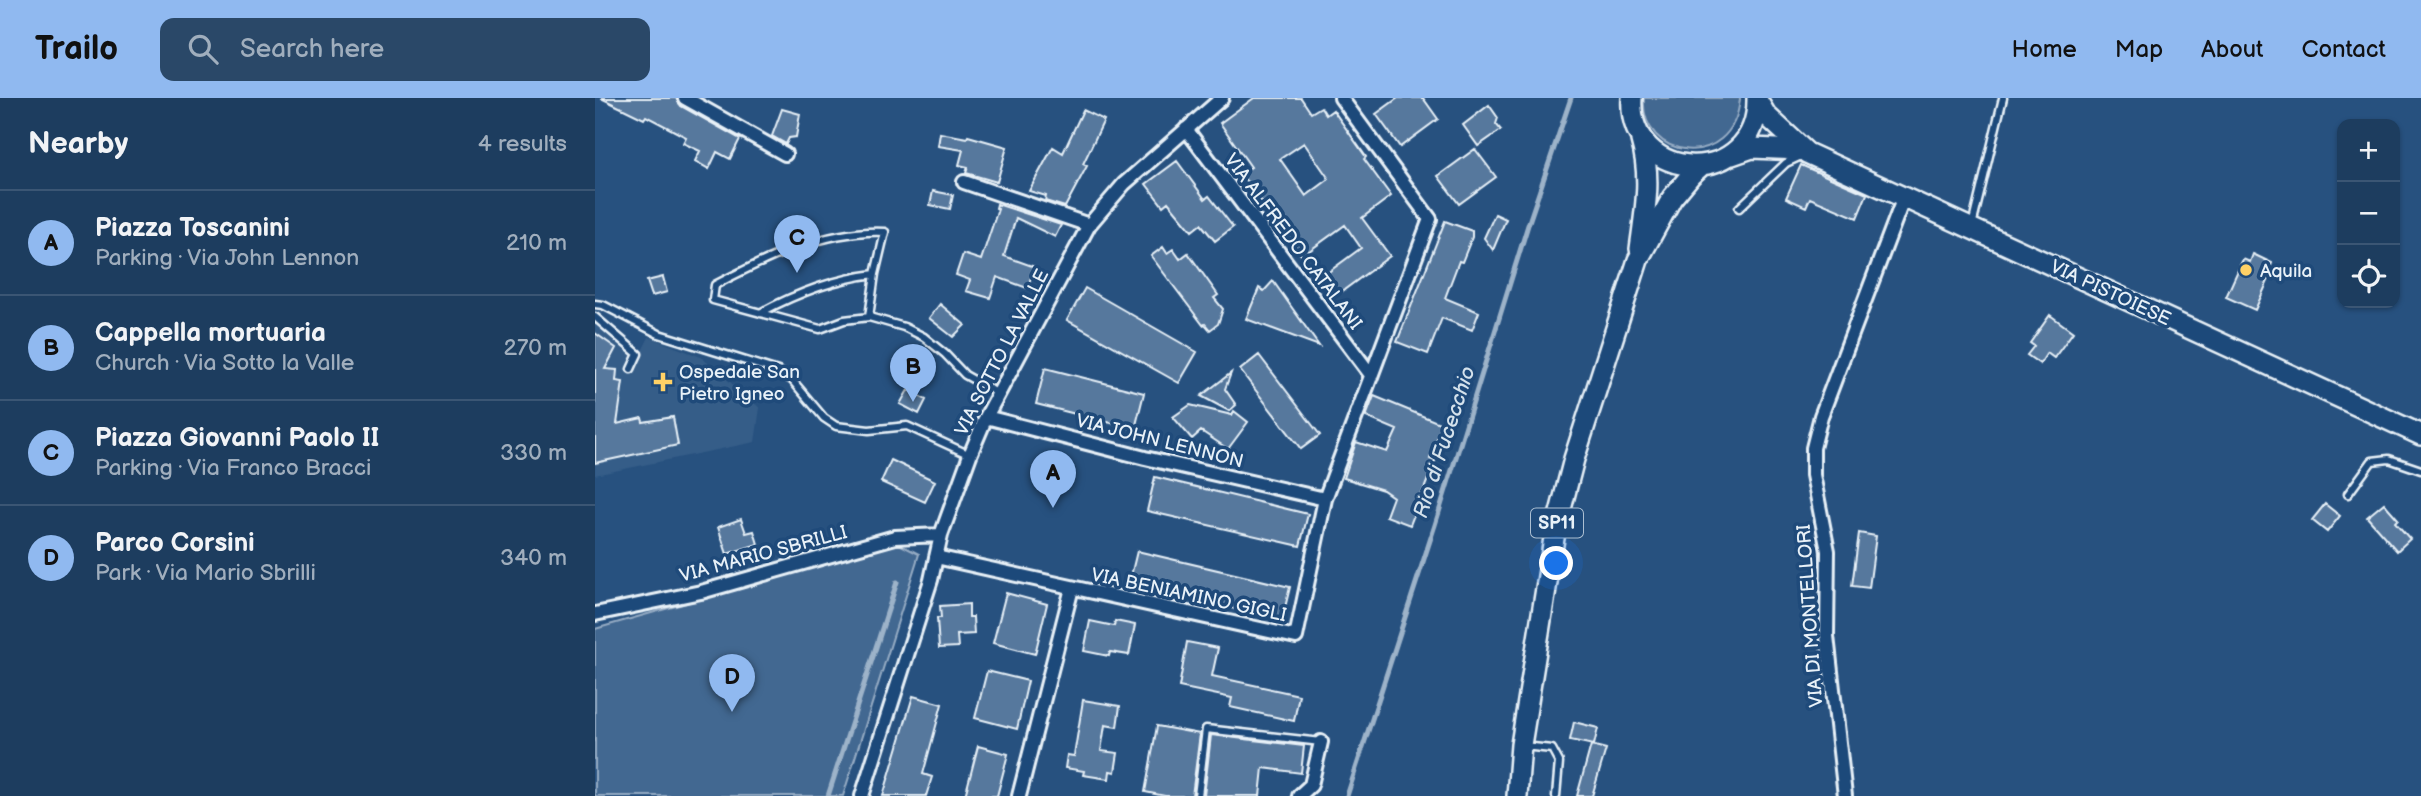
<!DOCTYPE html>
<meta charset="utf-8">
<style>
body{margin:0;font-family:"Balsamiq Sans",sans-serif;background:#2a4868;color:#f1f3f6}
.controls{position:absolute;right:21px;top:21px;display:grid;overflow:hidden;border-radius:14px;box-shadow:0 2px 5px #0004}
.controls button{width:63px;height:63px;display:grid;place-items:center;padding:0;border:0;border-bottom:2px solid #3b5674;background:#1d3d5f;color:#f1f3f6;font:35px sans-serif}
.you{position:absolute;left:962px;top:466px;width:24px;height:24px;margin:-18px;border:5px solid #fff;border-radius:50%;background:#1a73e8;box-shadow:0 0 0 10px #1a73e833}
.badge{display:grid;place-items:center;width:46px;height:46px;border-radius:50%;background:#90b9f0;color:#111;font-size:23px;font-weight:700}
.pin{position:absolute;translate:-50% -58px;filter:drop-shadow(0 2px 4px #0008)}
.pin::after{content:'';position:absolute;top:37px;width:24px;height:21px;background:inherit;clip-path:polygon(0 0,100% 0,50% 100%)}
.list{margin:0;padding:0;list-style:none}
h2{display:flex;justify-content:space-between;align-items:center;height:91px;margin:0;padding:0 28px;font-size:30px}
h2 small{font-size:23px;font-weight:400;color:#a0aebd}
.list li{display:grid;grid-template-columns:46px 1fr auto;gap:21px;align-items:center;box-sizing:border-box;height:105px;padding:0 28px;border-top:2px solid #3b5674}
.list b{display:block;font-size:26px;white-space:nowrap}
.list p{margin:0;font-size:23px;white-space:nowrap;color:#a0aebd}
.list em{font-size:23px;font-style:normal;color:#a0aebd}
.icon{flex:none;width:38px;height:38px;fill:none;stroke:currentColor;stroke-width:2;stroke-linecap:round;stroke-linejoin:round}
.map{position:relative;flex:none;width:1826px;height:698px;overflow:hidden}
header{display:flex;align-items:center;gap:42px;box-sizing:border-box;height:98px;padding:0 35px;background:#90b9f0;color:#111}
header strong{font-size:33px}
nav{display:flex;gap:38px;margin-inline-start:auto;font-size:24px}
.search{width:490px;height:63px;background:#2a4868;display:flex;align-items:center;gap:18px;box-sizing:border-box;padding:0 24px;border-radius:14px;color:#a0aebd;font-size:26px}
main{display:flex}
aside{flex:1;background:#1d3d5f}
.map>svg:first-child{display:block}
.built{fill:#355d88}
.green{fill:#436891;stroke:#96acc4;stroke-width:2}
.lines{fill:none;stroke-linecap:round;stroke-linejoin:round}
.stream{stroke:#9db3c9;stroke-width:5}
.building{fill:#57789d;stroke:#e8f1f8;stroke-width:2;fill-rule:evenodd}
.service-casing{stroke:#e8f1f8;stroke-width:11}
.minor-casing{stroke:#e8f1f8;stroke-width:18}
.primary-casing{stroke:#e8f1f8;stroke-width:24}
.service{stroke:#1f4a7a;stroke-width:6}
.minor{stroke:#1f4a7a;stroke-width:12}
.primary{stroke:#1f4a7a;stroke-width:19}
.poi-dot{fill:#ffd166;stroke:#1f4a7a;stroke-width:2.5}
.labels{text-anchor:middle;stroke-width:7;stroke-linejoin:round;paint-order:stroke}
.shield{fill:#1f4a7a;stroke:#acbfd2;stroke-width:2}
.shield-label{font-size:18px;font-weight:bold;fill:#e8f1f8}
.street-label{font-size:19px;fill:#e8f1f8;stroke:#1f4a7a}
.poi-label{font-size:19px;fill:#e8f1f8;stroke:#1f4a7a;text-anchor:start}
.water-label{font-size:21px;font-style:italic;fill:#d5e2ec;stroke:#1f4a7a}
</style>
<header>
<strong>Trailo</strong>
<div class="search"><svg class="icon" aria-label="search" viewBox="0 0 24 24"><circle cx="10" cy="10" r="6"/><path d="M15 15l6 6"/></svg>Search here</div>
<nav><a>Home</a><a>Map</a><a>About</a><a>Contact</a></nav>
</header>
<main>
<aside>
<h2>Nearby<small>4 results</small></h2>
<ul class="list">
<li><span class="badge">A</span><div><b>Piazza Toscanini</b><p>Parking · Via John Lennon</p></div><em>210 m</em></li>
<li><span class="badge">B</span><div><b>Cappella mortuaria</b><p>Church · Via Sotto la Valle</p></div><em>270 m</em></li>
<li><span class="badge">C</span><div><b>Piazza Giovanni Paolo II</b><p>Parking · Via Franco Bracci</p></div><em>330 m</em></li>
<li><span class="badge">D</span><div><b>Parco Corsini</b><p>Park · Via Mario Sbrilli</p></div><em>340 m</em></li>
</ul>
</aside>
<div class="map">
<svg width="1826" height="698" viewBox="0 0 1826 698">
<rect width="100%" height="100%" fill="#27517f"/>
<filter id="ink" filterUnits="userSpaceOnUse"><feTurbulence type="fractalNoise" baseFrequency=".0143" numOctaves="2"/><feDisplacementMap in="SourceGraphic" scale="14" xChannelSelector="R" yChannelSelector="G"/><feConvolveMatrix kernelMatrix="1 2 1 2 8 2 1 2 1" color-interpolation-filters="sRGB"/></filter>
<g filter="url(#ink)">
<path class="built" d="M0 225 47 253 54 239 106 259 165 310 160 344 0 377Z"/>
<path class="green" d="M1049 0H1145V1C1138 75 1044 62 1049 0Z
M302 445 324 456 248 698H0V531Z"/>
<g class="lines">
<path class="stream" d="M233 698 302 484
M752 698 840 427 933 127 976 0"/>
</g>
<path class="building" d="M6 0H81L86 8 145 41 135 61 122 54 114 71 100 63 105 53 88 45 91 39 51 18 49 21Z
M659 0H706L716 15 726 9 731 17 738 12 771 59 769 61 796 98 767 120 795 158 738 200 724 181 766 150 750 127 707 158 646 76 656 69 625 25ZM709 45 734 81 711 98 685 61Z
M803 0H828L843 21 805 49 781 16Z
M894 7 903 20 901 26 906 32 883 48 868 27Z
M187 11 205 16 201 39 194 40 191 46 177 38Z
M488 12 509 22 488 66 492 68 470 109 450 103 451 98 434 93 458 49 468 55Z
M345 35 372 40 373 38 412 49 402 84 371 75 373 69 364 67 368 52 343 48Z
M880 51 901 79 864 106 843 78Z
M582 63 610 101 614 98 638 129 620 143 606 126 597 133 573 104 568 108 551 86Z
M1206 67 1272 96 1262 120 1215 100 1211 109 1191 100Z
M338 93 358 97 355 111 335 107Z
M402 106 466 127 460 139 421 120 409 158 440 169 432 190 402 179 395 200 371 193 375 182 361 177 368 156 386 162 403 111 401 110Z
M900 116 911 121 898 152 889 140Z
M850 123 877 133V139L867 164 864 163 850 200 884 214 877 232 847 220 833 256 802 244Z
M568 149 572 155 578 151 585 161 593 155 623 197 619 200 628 211 623 226 615 232 610 226 608 227 556 158Z
M1658 156 1677 165 1674 173 1677 174 1660 212 1631 199 1648 161 1655 164Z
M68 179 72 194 57 198 52 183Z
M678 183 724 248 651 221 664 190 669 193Z
M490 190 602 254 584 285 472 222Z
M345 206 370 227 358 239 334 220Z
M1455 217 1478 234 1459 260 1452 255 1445 266 1432 257 1439 248 1435 245Z
M0 235 21 250 10 271 22 272 21 283 28 284 22 326 47 320 48 324 78 319 83 347 0 365Z
M664 257 725 337 706 351 645 272Z
M450 270 549 295 540 331 441 306Z
M636 275 630 291 641 307 634 313 606 298Z
M313 292 331 302 324 316 305 306Z
M779 298 847 326 835 361 840 363 815 427 791 418 798 399 788 392 749 380 761 344 792 354 802 332 771 319Z
M595 307 637 317 639 313 653 324 633 351 606 333 597 341 578 319Z
M296 362 340 383 330 404 286 384Z
M560 379 713 416 705 448 552 413Z
M1789 405 1803 421 1800 424 1815 441 1802 453 1772 419Z
M1730 406 1745 418 1732 434 1717 422Z
M146 421 151 435 159 433 163 446 132 456 123 429Z
M1264 435 1281 438 1274 490 1257 488Z
M542 453 695 489 687 522 534 486Z
M411 495 452 506 440 556 398 545Z
M374 506V519H378L379 536 362 537 363 549 344 550 342 520H346L345 508Z
M495 523 519 528 520 523 540 527 534 557 515 554 514 558 489 553Z
M592 544 623 550 617 578 704 597 699 623 635 609 637 600 584 589Z
M392 573 433 583 422 631 380 620Z
M318 598 347 606 328 676 337 679 331 698H288Z
M488 602 525 608 522 629 510 627 506 653 523 655 520 674 515 673 514 681 488 677 489 673 470 670 472 657 479 658Z
M979 624 1003 630 999 647 975 642Z
M562 628 605 636 597 698H570L550 694Z
M616 637 709 648 706 675 668 670 665 698H609Z
M996 647 1011 651 997 698H982Z
M383 648 413 656 402 698H370Z"/>
<g class="lines">
<defs>
<path id="service" d="M1144 110 1191 65 1204 59
M1377 128 1408 0
M0 206 8 207 64 236 183 273 197 282 229 320 241 328 274 332 312 328 375 357
M165 215C202 195 238 181 280 176
M0 219 43 256 36 271
M274 219 280 176 290 134C230 131 172 160 120 187L118 202 225 231 249 222 274 219 309 229 329 239 350 256 370 277 404 296
M1753 396 1777 363 1794 361 1826 372
M928 648 957 651 964 664 961 698
M603 698 611 631 726 644"/>
<path id="minor" d="M90 0 190 56
M591 31 776 277
M369 84 494 127
M391 319 550 360 730 401
M341 459 701 539 730 401 835 121 746 0
M0 516 106 494 300 439 346 437
M267 698 336 482 346 437 375 357 391 319 494 127 529 86 627 0
M424 698 477 490
M704 698 716 687 726 644
M1250 698 1232 538 1233 453 1218 377V350L1226 318 1309 99"/>
<path id="primary" d="M1037 0C1031 87 1164 92 1162 0
M1162 2 1171 17 1212 55 1826 337
M1137 57 1157 50 1206 52
M1045 151C1050 113 1057 79 1046 42
M922 698 926 647 960 434 979 361 1043 162 1077 100 1096 77 1106 68"/>
</defs>
<use href="#service" class="service-casing"/>
<use href="#minor" class="minor-casing"/>
<use href="#primary" class="primary-casing"/>
<use href="#service" class="service"/>
<use href="#minor" class="minor"/>
<use href="#primary" class="primary"/>
</g>
</g>
<g class="poi-dot">
<circle cx="1651" cy="172" r="7"/>
<path d="M64.5 273.5h7v7h7v7h-7v7h-7v-7h-7v-7h7z"/>
</g>
<g class="labels">
<rect class="shield" x="936" y="410.5" width="52" height="29" rx="5"/>
<g class="shield-label">
<text x="962" y="431">SP11</text>
</g>
<g class="street-label">
<text transform="translate(699 143) rotate(53)" y="7">VIA ALFREDO CATALANI</text>
<text transform="translate(1516 194) rotate(25)" y="7">VIA PISTOIESE</text>
<text transform="translate(406 254) rotate(-63)" y="7">VIA SOTTO LA VALLE</text>
<text transform="translate(565 342) rotate(14)" y="7">VIA JOHN LENNON</text>
<text transform="translate(168 455) rotate(-15)" y="7">VIA MARIO SBRILLI</text>
<text transform="translate(594 496) rotate(12)" y="7">VIA BENIAMINO GIGLI</text>
<text transform="translate(1214 518) rotate(-94)" y="7">VIA DI MONTELLORI</text>
</g>
<g class="poi-label">
<text x="1665" y="179">Aquila</text>
<text x="84" y="280">Ospedale San<tspan x="84" dy="22">Pietro Igneo</tspan></text>
</g>
<g class="water-label">
<text transform="translate(849 344) rotate(-72)" y="7">Rio di Fucecchio</text>
</g>
</g>
</svg>
<div class="controls">
<button>+</button>
<button>−</button>
<button><svg class="icon" aria-label="locate" viewBox="0 0 24 24"><circle cx="12" cy="12" r="6"/><path d="M12 2v4M12 18v4M2 12h4M18 12h4"/></svg></button>
</div>
<div class="you"></div>
<div class="pin badge" style="left:458px;top:410px">A</div>
<div class="pin badge" style="left:318px;top:304px">B</div>
<div class="pin badge" style="left:202px;top:175px">C</div>
<div class="pin badge" style="left:137px;top:614px">D</div>
</div>
</main>
